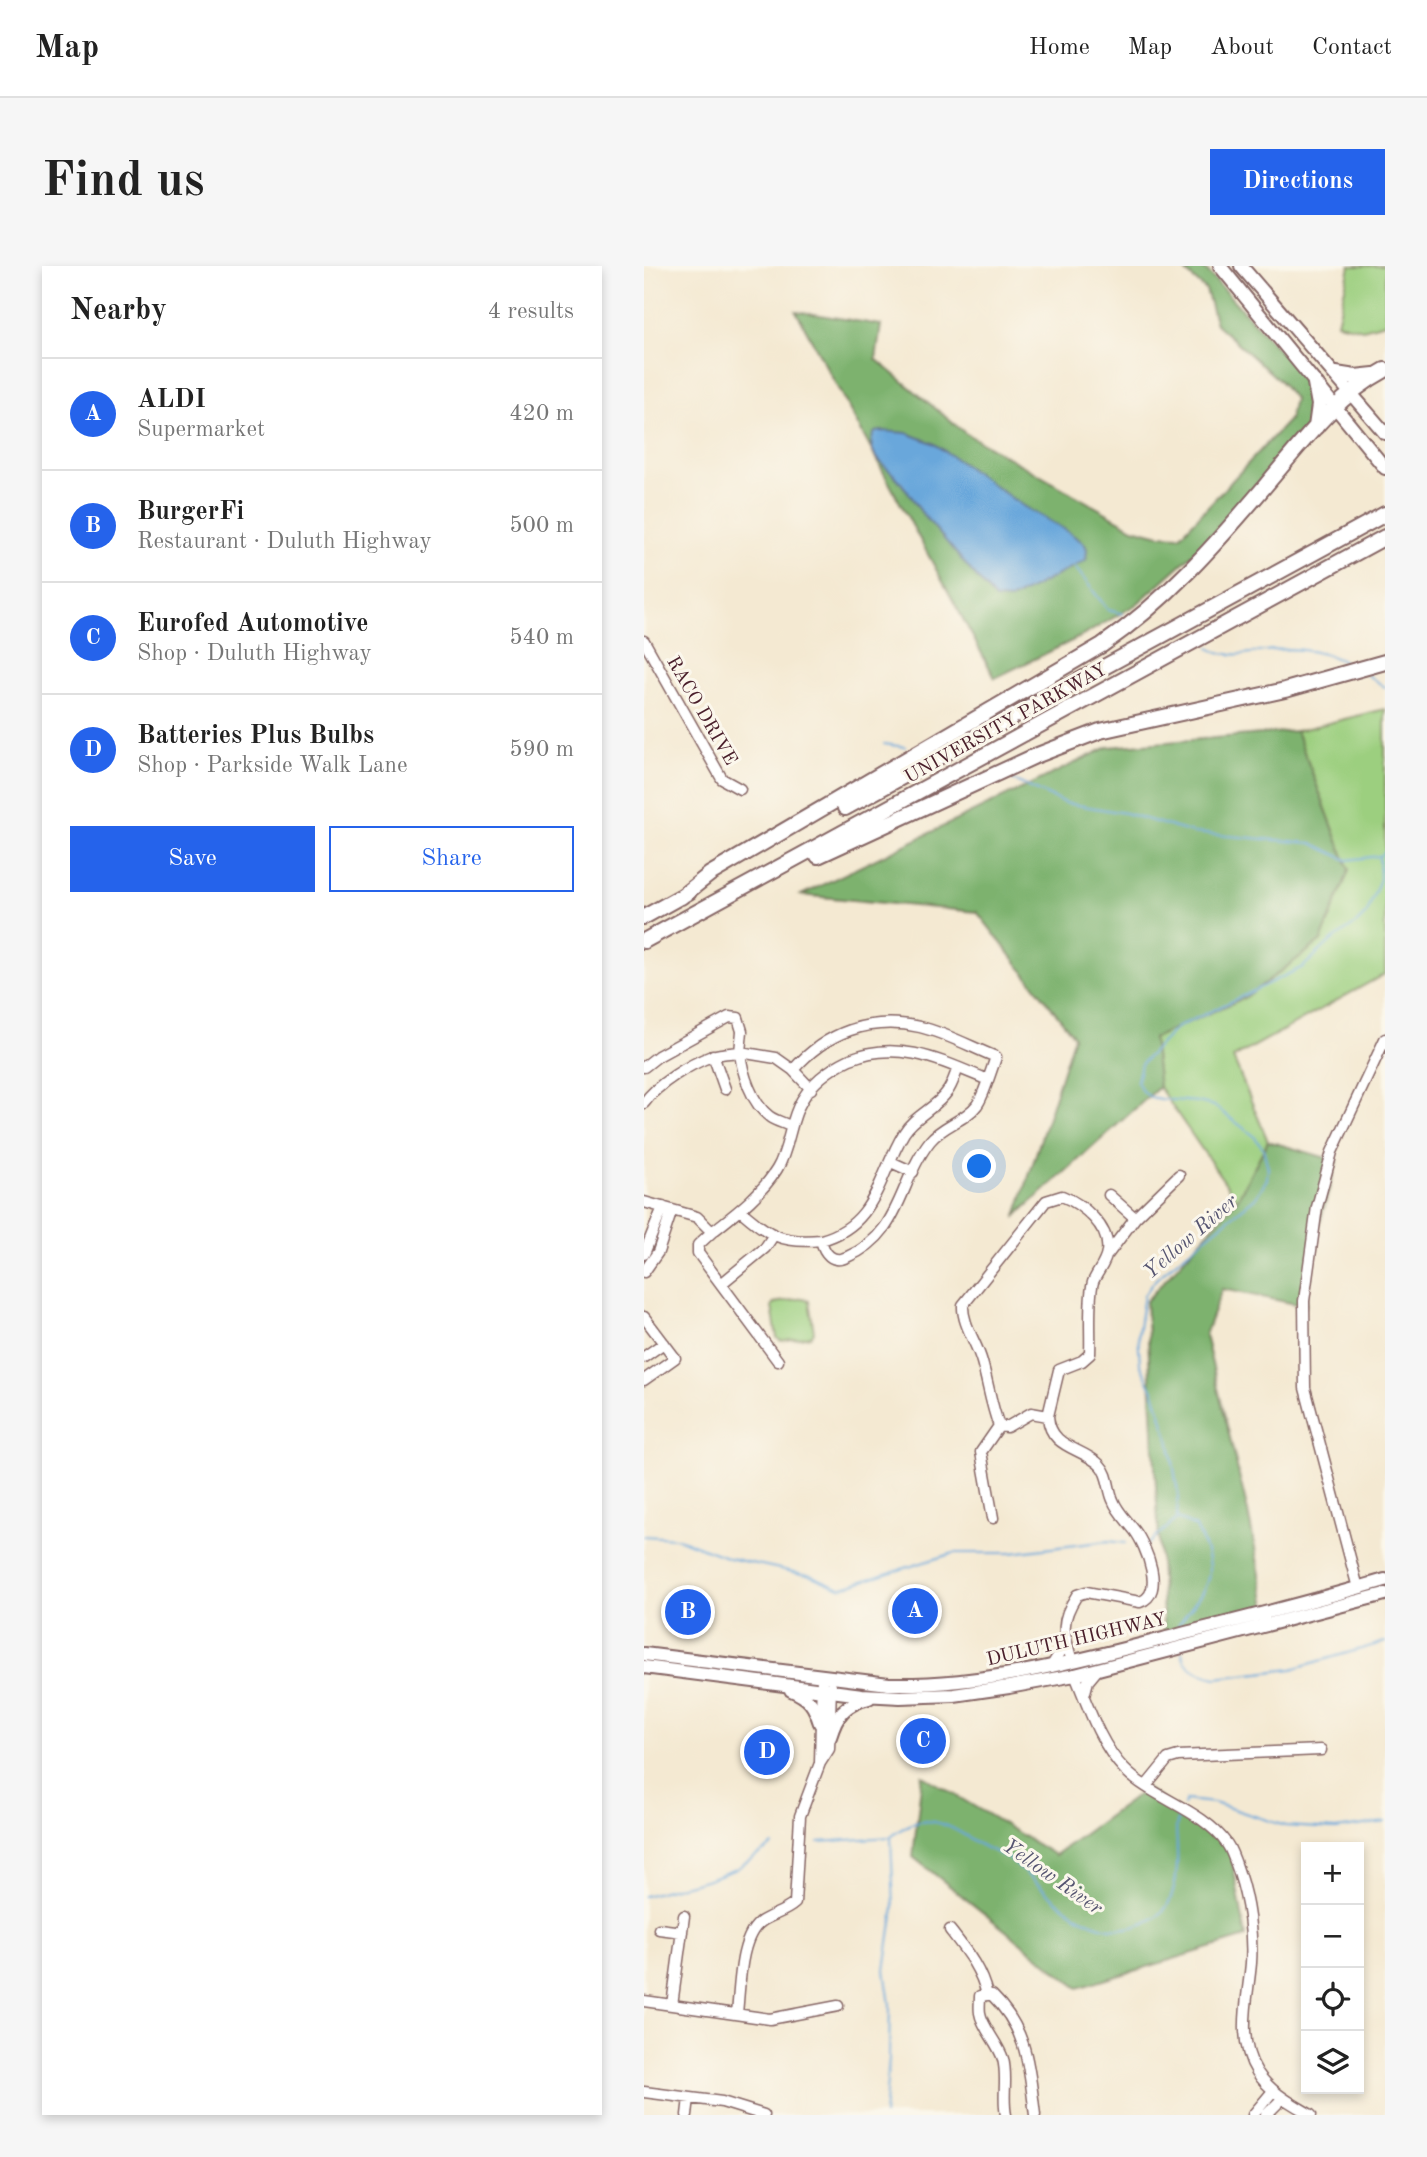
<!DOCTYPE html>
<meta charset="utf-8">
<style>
body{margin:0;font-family:"Old Standard TT",serif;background:#f6f6f6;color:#222}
.controls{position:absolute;right:21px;bottom:21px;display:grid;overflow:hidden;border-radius:0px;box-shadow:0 4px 10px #0003}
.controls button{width:63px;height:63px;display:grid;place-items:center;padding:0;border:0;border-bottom:2px solid #e0e0e0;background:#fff;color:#222;font:35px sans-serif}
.you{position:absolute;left:336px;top:901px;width:24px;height:24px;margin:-18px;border:5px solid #fff;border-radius:50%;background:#1a73e8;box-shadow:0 0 0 10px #1a73e833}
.badge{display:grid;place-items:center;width:46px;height:46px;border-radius:50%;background:#2563eb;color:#fff;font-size:23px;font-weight:700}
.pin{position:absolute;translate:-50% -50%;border:4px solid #fff;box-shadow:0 2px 7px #0006}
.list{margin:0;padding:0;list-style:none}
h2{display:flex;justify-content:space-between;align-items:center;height:91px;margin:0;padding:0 28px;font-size:30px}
h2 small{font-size:23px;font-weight:400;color:#767676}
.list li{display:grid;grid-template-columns:46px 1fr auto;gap:21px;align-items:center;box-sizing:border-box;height:112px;padding:0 28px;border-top:2px solid #e0e0e0}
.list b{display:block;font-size:26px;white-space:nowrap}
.list p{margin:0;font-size:23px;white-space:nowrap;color:#767676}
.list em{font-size:23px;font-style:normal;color:#767676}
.actions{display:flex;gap:14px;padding:21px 28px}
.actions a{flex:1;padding:16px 0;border:2px solid #2563eb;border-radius:0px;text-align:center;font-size:24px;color:#2563eb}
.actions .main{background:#2563eb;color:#fff}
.icon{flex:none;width:38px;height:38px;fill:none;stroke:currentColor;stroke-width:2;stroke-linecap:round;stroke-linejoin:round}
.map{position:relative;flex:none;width:741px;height:1849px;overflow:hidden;border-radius:0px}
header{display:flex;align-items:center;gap:42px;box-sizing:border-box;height:98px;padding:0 35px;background:#fff;border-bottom:2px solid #e0e0e0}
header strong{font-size:33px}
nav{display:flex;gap:38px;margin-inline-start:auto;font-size:24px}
.intro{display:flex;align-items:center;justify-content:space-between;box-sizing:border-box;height:168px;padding:0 42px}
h1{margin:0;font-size:49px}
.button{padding:18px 32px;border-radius:0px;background:#2563eb;color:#fff;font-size:24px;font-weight:700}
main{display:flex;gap:42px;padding:0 42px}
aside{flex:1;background:#fff;border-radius:0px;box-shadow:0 4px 10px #0003}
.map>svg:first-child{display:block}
.green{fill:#9ccf7f;stroke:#737755;stroke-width:2}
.forest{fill:#7db26e;stroke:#64684c;stroke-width:2}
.water{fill:#69a7db;stroke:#5a6383;stroke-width:2}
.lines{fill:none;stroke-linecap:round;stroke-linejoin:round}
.stream{stroke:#69a7db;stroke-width:2}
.minor-casing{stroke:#866665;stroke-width:13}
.major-casing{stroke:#866665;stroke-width:16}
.highway-casing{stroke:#866665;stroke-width:18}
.minor{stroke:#fff;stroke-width:10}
.major{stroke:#fff;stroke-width:12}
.highway{stroke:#fff;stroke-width:14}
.labels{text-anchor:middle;stroke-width:6;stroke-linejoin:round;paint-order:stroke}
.street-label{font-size:19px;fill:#4a1f2b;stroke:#fbf7ec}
.water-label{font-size:21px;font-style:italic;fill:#565571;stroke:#fbf7ec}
</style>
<header>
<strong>Map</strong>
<nav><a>Home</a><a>Map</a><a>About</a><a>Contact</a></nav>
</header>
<div class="intro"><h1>Find us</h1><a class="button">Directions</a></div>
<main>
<aside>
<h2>Nearby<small>4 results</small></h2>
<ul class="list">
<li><span class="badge">A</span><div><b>ALDI</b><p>Supermarket</p></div><em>420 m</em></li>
<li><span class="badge">B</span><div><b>BurgerFi</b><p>Restaurant · Duluth Highway</p></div><em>500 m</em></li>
<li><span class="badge">C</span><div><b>Eurofed Automotive</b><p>Shop · Duluth Highway</p></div><em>540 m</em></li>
<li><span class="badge">D</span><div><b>Batteries Plus Bulbs</b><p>Shop · Parkside Walk Lane</p></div><em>590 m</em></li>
</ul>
<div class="actions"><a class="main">Save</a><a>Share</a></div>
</aside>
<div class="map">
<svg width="741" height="1849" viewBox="0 0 741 1849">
<rect width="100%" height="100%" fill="#fbf7ec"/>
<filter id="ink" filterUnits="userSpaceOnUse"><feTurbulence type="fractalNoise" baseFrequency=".0143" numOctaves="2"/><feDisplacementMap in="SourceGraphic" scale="14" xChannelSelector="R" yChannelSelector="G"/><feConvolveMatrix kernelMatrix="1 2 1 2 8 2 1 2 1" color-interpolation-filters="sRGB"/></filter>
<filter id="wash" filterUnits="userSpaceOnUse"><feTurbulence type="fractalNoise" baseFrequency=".00686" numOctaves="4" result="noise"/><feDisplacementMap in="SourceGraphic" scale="28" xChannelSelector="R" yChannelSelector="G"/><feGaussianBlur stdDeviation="1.57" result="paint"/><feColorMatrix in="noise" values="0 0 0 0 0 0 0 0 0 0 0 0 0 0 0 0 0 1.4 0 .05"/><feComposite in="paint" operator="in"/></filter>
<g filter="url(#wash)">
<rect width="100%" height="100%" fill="#f4e9d2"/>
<path class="green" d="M706 0H741V57L719 63 693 57Z
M741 443V708L589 792 624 875 593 934 515 821 509 772 602 731 677 675 705 604 652 465Z
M160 1032 165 1035 170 1066 167 1070 137 1075 133 1072 128 1041 130 1037Z"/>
<path class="forest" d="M546 0H558L669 121 663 161 560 278 493 338 440 369 351 412 152 45 237 59 232 93 321 167 489 262 516 269 536 270 645 154 650 133 637 116 572 58 562 24 542 6Z
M652 465 705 604 677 675 602 731 509 772 515 821 372 950 430 770 333 646 157 629 464 481Z
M624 875 693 895 663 1004 662 1040 578 1023 561 1069 604 1246 624 1350 520 1368 502 1035 593 934Z
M278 1509 411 1589 502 1523 585 1577 602 1671 434 1722 269 1591Z"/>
<path class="water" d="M239 165 263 167 289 177 379 240 420 263 440 277 443 283 442 294 366 334 351 333 277 246C270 234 263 224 254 213 242 200 218 186 231 166Z"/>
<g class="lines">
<path class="stream" d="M430 300 464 344 479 348
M565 382C586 394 607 386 630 384 655 381 684 386 706 399
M723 409 741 421
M240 478 261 481
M369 514 421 537 481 547 549 567 668 577 703 594 735 590 741 586
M533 1252 534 1227 526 1178 511 1129 496 1098 494 1068 500 1029 512 1013 536 992 612 931 623 913 624 902 619 882 609 869 570 840 554 836 516 833 506 831 498 825 493 815 497 798 532 762 659 701 687 675 713 657 723 647 736 613 735 590
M534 1253 552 1261C576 1312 565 1317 535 1358V1363
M0 1270 32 1272 85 1292 168 1310 196 1322 310 1287H367L464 1275 482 1277
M503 1279 533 1253
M538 1386C540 1402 558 1409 572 1412L648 1403 741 1376
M540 1539 542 1534 570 1537 641 1560 692 1563 741 1556
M175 1576 246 1571
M0 1630 61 1614 92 1603 129 1579
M240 1849 245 1792 246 1739 241 1704 250 1642 247 1571C279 1543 302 1557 333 1577 344 1584 356 1587 366 1594 401 1622 443 1675 492 1660 503 1657 517 1650 523 1640 532 1625 534 1601 533 1583 533 1570 530 1560 536 1547"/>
</g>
</g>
<g filter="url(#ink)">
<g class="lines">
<defs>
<path id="minor" d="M0 375 78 513 96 523
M69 789 81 823
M0 801 14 790 85 751 94 752 98 765 96 786C87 787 76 787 68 790 46 798 13 818 0 837
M167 823 149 804C182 766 226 750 276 761 302 767 327 781 352 791L344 814
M146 860C140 857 132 855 126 851 108 838 98 807 96 786L132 792 149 804
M247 896 269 906
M465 929 491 952
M418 930C438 938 467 961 463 986 462 997 453 1006 449 1016 444 1033 447 1069 446 1088L438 1095 415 1104 404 1150 387 1147 363 1161 355 1160C347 1139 344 1117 338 1096 333 1077 318 1058 319 1039L402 935Z
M0 936 53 951 68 966C91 948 117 929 133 903 146 882 145 855 158 834 169 815 187 802 206 793 255 773 298 795 344 814 341 822 338 832 333 839 321 855 299 859 286 875 254 916 258 968 203 991 188 998 180 987 177 974 138 978 124 969 96 944
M68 966 54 979V987L134 1095
M177 974C233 959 234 910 260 867 270 850 292 842 303 826 308 820 311 809 314 802
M0 988 19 941
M464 988 491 952 535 909
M0 1006 14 986 28 944
M77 1018 121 982 129 970
M0 1051 31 1092 0 1114
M0 1091 20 1077
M404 1150C406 1183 438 1181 456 1199 465 1208 464 1223 469 1234 474 1247 483 1254 491 1265 502 1280 522 1328 496 1336L442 1326 433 1329C416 1355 419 1366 428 1395
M349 1252 337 1186 355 1160
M714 1322 661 1122 660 1035 673 941 688 886 741 773
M407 1401 422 1377
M431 1409C444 1440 456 1478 480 1503 509 1533 558 1543 583 1578 588 1585 592 1598 595 1607 604 1634 609 1669 607 1697 604 1733 592 1773 613 1806 627 1827 647 1837 667 1849
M440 1430 444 1415 454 1403
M176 1497 178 1411
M502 1520 524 1493 534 1490 677 1484
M15 1663 38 1666
M306 1664C323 1686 337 1703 343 1729
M343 1729H348C384 1764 385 1802 391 1849
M343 1729 336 1730C336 1736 335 1742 336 1747 338 1761 354 1777 359 1793 364 1812 358 1830 362 1849
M0 1735 126 1753 194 1740
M28 1739 40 1650
M93 1747C96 1722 95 1670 118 1655 129 1648 141 1646 151 1637L156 1550 176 1497 185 1483 187 1420
M0 1826 78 1836 120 1849
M43 1849 45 1832
M609 1849 629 1825
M622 1849 638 1833"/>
<path id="major" d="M576 0 741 202
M597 0 741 167
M0 1388 245 1418C339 1420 429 1396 519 1373 593 1354 667 1336 741 1314
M0 1401 218 1429 256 1431 310 1429 365 1421 431 1409 741 1328
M147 1424C166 1432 170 1439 176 1457
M186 1471C193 1448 201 1438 225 1432"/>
<path id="highway" d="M692 108 711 111 730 109
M671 117 675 139 672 161
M201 542 741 248
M174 590 391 490 456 465 641 424 741 396
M37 631 66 608 458 379C522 335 572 278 622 219 657 178 692 130 741 104
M0 651 45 626
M0 675 741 271"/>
</defs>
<use href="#minor" class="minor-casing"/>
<use href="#major" class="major-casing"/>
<use href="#highway" class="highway-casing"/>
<use href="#minor" class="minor"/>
<use href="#major" class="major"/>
<use href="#highway" class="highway"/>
</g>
</g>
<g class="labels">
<g class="street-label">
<text transform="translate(59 444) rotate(60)" y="7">RACO DRIVE</text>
<text transform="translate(361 456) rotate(-29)" y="7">UNIVERSITY PARKWAY</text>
<text transform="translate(432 1372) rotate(-13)" y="7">DULUTH HIGHWAY</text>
</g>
<g class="water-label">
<text transform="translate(546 970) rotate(-41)" y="7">Yellow River</text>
<text transform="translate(409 1610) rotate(35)" y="7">Yellow River</text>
</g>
</g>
</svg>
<div class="controls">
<button>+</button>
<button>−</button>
<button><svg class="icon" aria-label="locate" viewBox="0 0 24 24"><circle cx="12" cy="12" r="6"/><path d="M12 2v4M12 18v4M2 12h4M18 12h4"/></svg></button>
<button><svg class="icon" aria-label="layers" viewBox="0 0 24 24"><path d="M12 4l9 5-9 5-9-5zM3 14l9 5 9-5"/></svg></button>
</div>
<div class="you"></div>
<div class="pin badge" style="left:271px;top:1345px">A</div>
<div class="pin badge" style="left:44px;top:1346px">B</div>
<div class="pin badge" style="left:279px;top:1475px">C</div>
<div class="pin badge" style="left:123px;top:1486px">D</div>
</div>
</main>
